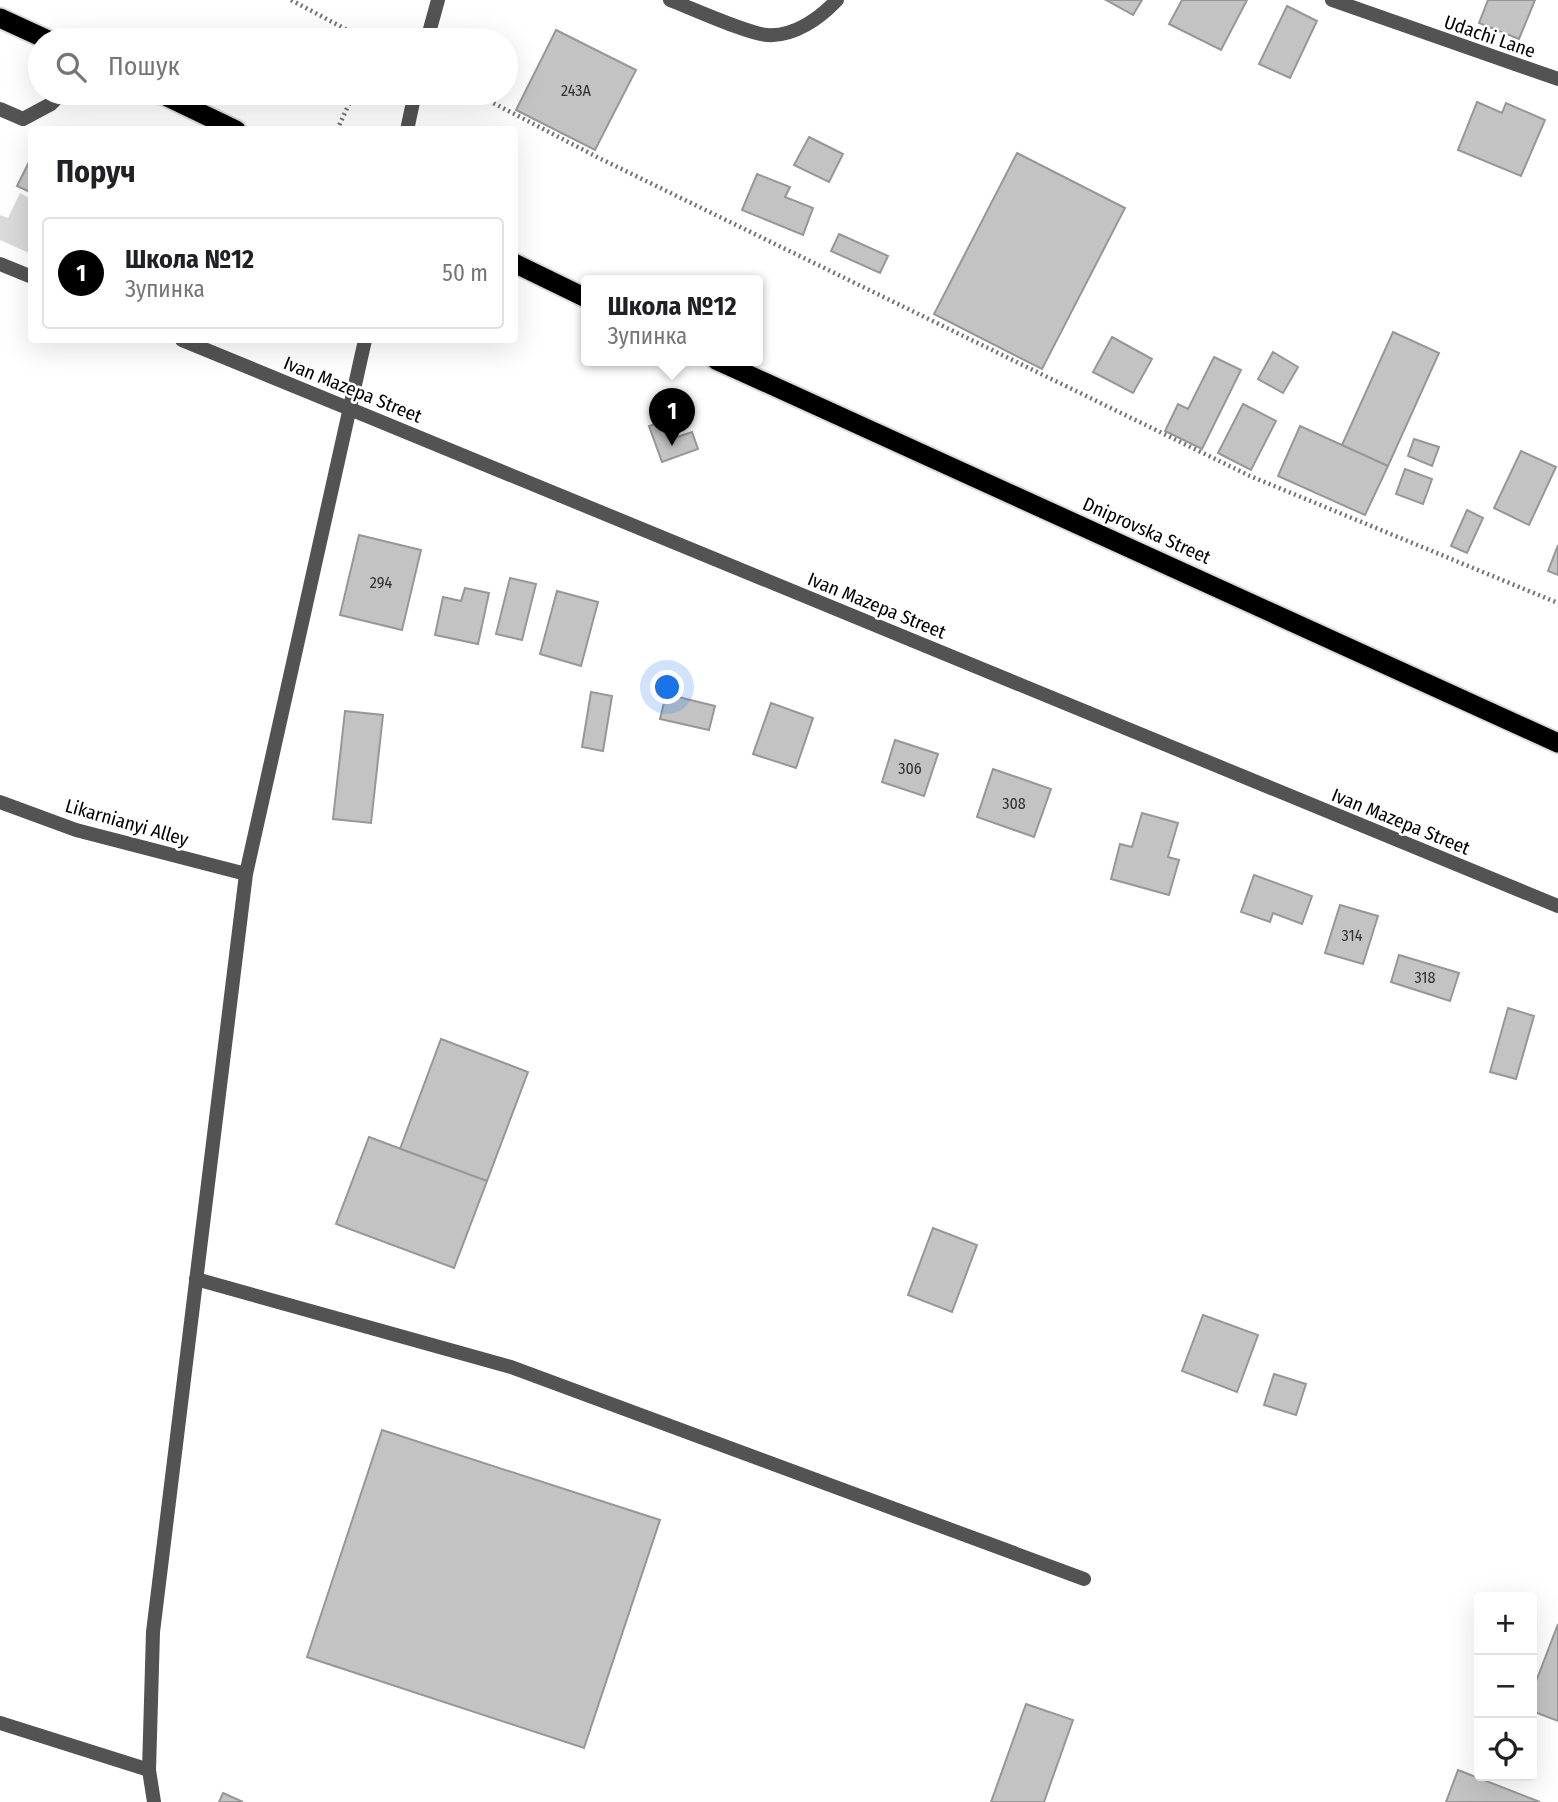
<!DOCTYPE html>
<html lang="uk">
<meta charset="utf-8">
<style>
body{margin:0;font-family:"Fira Sans Condensed",sans-serif;background:#f2f2f2;color:#202124}
.controls{position:absolute;right:21px;bottom:21px;display:grid;overflow:hidden;border-radius:7px;box-shadow:0 7px 28px #0002}
.controls button{width:63px;height:63px;display:grid;place-items:center;padding:0;border:0;border-bottom:2px solid #e0e0e0;background:#fff;color:#202124;font:35px sans-serif}
.you{position:absolute;left:668px;top:688px;width:24px;height:24px;margin:-18px;border:5px solid #fff;border-radius:50%;background:#1a73e8;box-shadow:0 0 0 10px #1a73e833}
.badge{display:grid;place-items:center;width:46px;height:46px;border-radius:50%;background:#000;color:#fff;font-size:23px;font-weight:700}
.pin{position:absolute;translate:-50% -58px;filter:drop-shadow(0 2px 4px #0008)}
.pin::after{content:'';position:absolute;top:37px;width:24px;height:21px;background:inherit;clip-path:polygon(0 0,100% 0,50% 100%)}
.popup{position:absolute;left:581px;top:275px;width:182px;height:91px;box-sizing:border-box;display:grid;place-content:center;border-radius:7px;background:#fff;filter:drop-shadow(0 2px 5px #0005);font-size:23px;white-space:nowrap;color:#757577}
.popup b{font-size:26px;color:#202124}
.popup::after{content:'';position:absolute;left:50%;top:100%;margin-left:-14px;border:14px solid transparent;border-top-color:#fff}
.list{margin:0;padding:0;list-style:none}
h2{display:flex;justify-content:space-between;align-items:center;height:91px;margin:0;padding:0 28px;font-size:30px}
h2 small{font-size:23px;font-weight:400;color:#757577}
.list li{display:grid;grid-template-columns:46px 1fr auto;gap:21px;align-items:center;box-sizing:border-box;height:112px;margin:0 14px 14px;padding:0 14px;border:2px solid #e0e0e0;border-radius:7px}
.list b{display:block;font-size:26px;white-space:nowrap}
.list p{margin:0;font-size:23px;white-space:nowrap;color:#757577}
.list em{font-size:23px;font-style:normal;color:#757577}
.icon{flex:none;width:38px;height:38px;fill:none;stroke:currentColor;stroke-width:2;stroke-linecap:round;stroke-linejoin:round}
.map{position:relative;flex:none;width:1558px;height:1802px;overflow:hidden}
.search{position:absolute;background:#fff;box-shadow:0 7px 28px #0002;left:28px;top:28px;width:490px;height:77px;display:flex;align-items:center;gap:18px;box-sizing:border-box;padding:0 24px;border-radius:38px;color:#757577;font-size:26px}
.panel{position:absolute;background:#fff;box-shadow:0 7px 28px #0002;left:28px;top:126px;width:490px;height:217px;border-radius:7px}
.map>svg:first-child{display:block}
.green{fill:#dadada}
.building{fill:#c3c3c3;stroke:#979797;stroke-width:2}
.lines{fill:none;stroke-linecap:round;stroke-linejoin:round}
.trunk-casing{stroke:#dbdbdb;stroke-width:23}
.path{stroke:#757575;stroke-width:4.5;stroke-dasharray:2 3.5;stroke-linecap:butt}
.service{stroke:#535353;stroke-width:14}
.pedestrian{stroke:#535353;stroke-width:14}
.minor{stroke:#535353;stroke-width:14}
.trunk{stroke:#000;stroke-width:19}
.labels{text-anchor:middle;stroke-width:5;stroke-linejoin:round;paint-order:stroke}
.number-label{font-size:16px;fill:#313131}
.street-label{font-size:19px;fill:#000;stroke:#fff}
</style>
<div class="map">
<svg width="1558" height="1802" viewBox="0 0 1558 1802">
<rect width="100%" height="100%" fill="#fff"/>
<path class="green" d="M20 193 31 199V254L0 240V215L8 218Z"/>
<path class="building" d="M1106 0H1142L1133 15Z
M1182 0H1247L1221 50 1169 24Z
M1488 0H1535L1519 39 1479 23Z
M1287 6 1317 21 1290 78 1259 64Z
M556 30 636 70 595 150 516 110Z
M1477 102 1502 113 1506 103 1545 120 1521 176 1458 150Z
M809 137 843 154 829 182 794 165Z
M1017 153 1125 208 1042 369 934 314Z
M32 156V193L17 186Z
M757 174 790 187 785 197 813 208 803 235 742 210Z
M839 234 888 256 880 273 831 251Z
M1393 332 1439 353 1388 466 1342 445Z
M1112 337 1152 359 1133 393 1093 372Z
M1273 352 1298 367 1283 393 1258 379Z
M1214 357 1241 370 1202 449 1165 431 1178 404 1188 409Z
M1243 404 1276 421 1251 470 1218 453Z
M668 419 674 438 692 432 698 449 662 462 649 426Z
M1300 426 1388 466 1365 515 1278 476Z
M1414 439 1439 447 1432 466 1408 456Z
M1521 451 1556 467 1529 525 1494 508Z
M1405 469 1432 479 1423 504 1396 494Z
M1467 510 1483 518 1467 553 1451 546Z
M359 535 421 550 402 630 340 615Z
M1558 545V575L1548 571Z
M510 578 536 584 522 640 496 634Z
M465 588 489 593 478 644 435 635 443 597 461 601Z
M557 591 598 602 581 666 540 654Z
M591 692 612 696 603 751 582 747Z
M666 694 715 706 709 730 660 719Z
M771 703 813 718 796 768 753 754Z
M345 711 383 715 371 823 333 819Z
M895 740 938 754 924 796 882 782Z
M993 769 1051 789 1034 837 977 817Z
M1142 813 1178 823 1168 857 1179 860 1169 895 1111 879 1120 844 1132 847Z
M1254 875 1312 896 1302 924 1273 913 1270 922 1241 912Z
M1340 905 1378 916 1363 964 1325 953Z
M1399 955 1459 973 1450 1001 1391 982Z
M1508 1008 1534 1016 1516 1079 1490 1072Z
M441 1039 528 1072 487 1181 400 1149Z
M369 1137 487 1181 454 1268 336 1224Z
M933 1228 977 1245 952 1312 908 1295Z
M1203 1315 1258 1335 1237 1392 1182 1371Z
M1274 1374 1306 1384 1296 1415 1264 1405Z
M382 1430 660 1520 584 1748 307 1657Z
M1558 1624V1721L1532 1711V1692Z
M1026 1704 1073 1720 1044 1802H991Z
M1458 1770 1540 1802H1446Z
M223 1793 243 1802H219Z"/>
<g class="lines">
<defs>
<path id="trunk" d="M0 18 48 40
M159 93 236 130
M514 263 586 298
M716 360 1558 743"/>
</defs>
<use href="#trunk" class="trunk-casing"/>
<path class="path" d="M291 0 366 40
M474 93 599 158 1250 476 1558 603
M337 130 354 93"/>
<path class="service" d="M0 109 23 119 51 104 62 93
M196 1279 511 1367 1084 1579
M0 1723 149 1770"/>
<path class="pedestrian" d="M350 409 1558 906"/>
<path class="minor" d="M670 0C691 8 748 34 767 35 794 37 820 18 837 0
M1332 0 1558 79
M427 40 438 0
M407 130 415 93
M0 264 32 277
M182 340 350 409
M0 802 76 830 246 874
M154 1802 149 1770 153 1632 246 874 365 340"/>
<use href="#trunk" class="trunk"/>
</g>
<g class="labels">
<g class="number-label">
<text x="576" y="96">243А</text>
<text x="381" y="588">294</text>
<text x="910" y="774">306</text>
<text x="1014" y="809">308</text>
<text x="1352" y="941">314</text>
<text x="1425" y="983">318</text>
</g>
<g class="street-label">
<text transform="translate(1490 36) rotate(19)" y="7">Udachi Lane</text>
<text transform="translate(353 389) rotate(22)" y="7">Ivan Mazepa Street</text>
<text transform="translate(1147 530) rotate(24)" y="7">Dniprovska Street</text>
<text transform="translate(877 605) rotate(22)" y="7">Ivan Mazepa Street</text>
<text transform="translate(1401 821) rotate(22)" y="7">Ivan Mazepa Street</text>
<text transform="translate(127 822) rotate(16)" y="7">Likarnianyi Alley</text>
</g>
</g>
</svg>
<div class="controls">
<button>+</button>
<button>−</button>
<button><svg class="icon" aria-label="locate" viewBox="0 0 24 24"><circle cx="12" cy="12" r="6"/><path d="M12 2v4M12 18v4M2 12h4M18 12h4"/></svg></button>
</div>
<div class="you"></div>
<div class="pin badge" style="left:672px;top:446px">1</div>
<div class="popup"><b>Школа №12</b>Зупинка</div>
<div class="search"><svg class="icon" aria-label="search" viewBox="0 0 24 24"><circle cx="10" cy="10" r="6"/><path d="M15 15l6 6"/></svg>Пошук</div>
<section class="panel">
<h2>Поруч<small></small></h2>
<ul class="list">
<li><span class="badge">1</span><div><b>Школа №12</b><p>Зупинка</p></div><em>50 m</em></li>
</ul>
</section>
</div>
